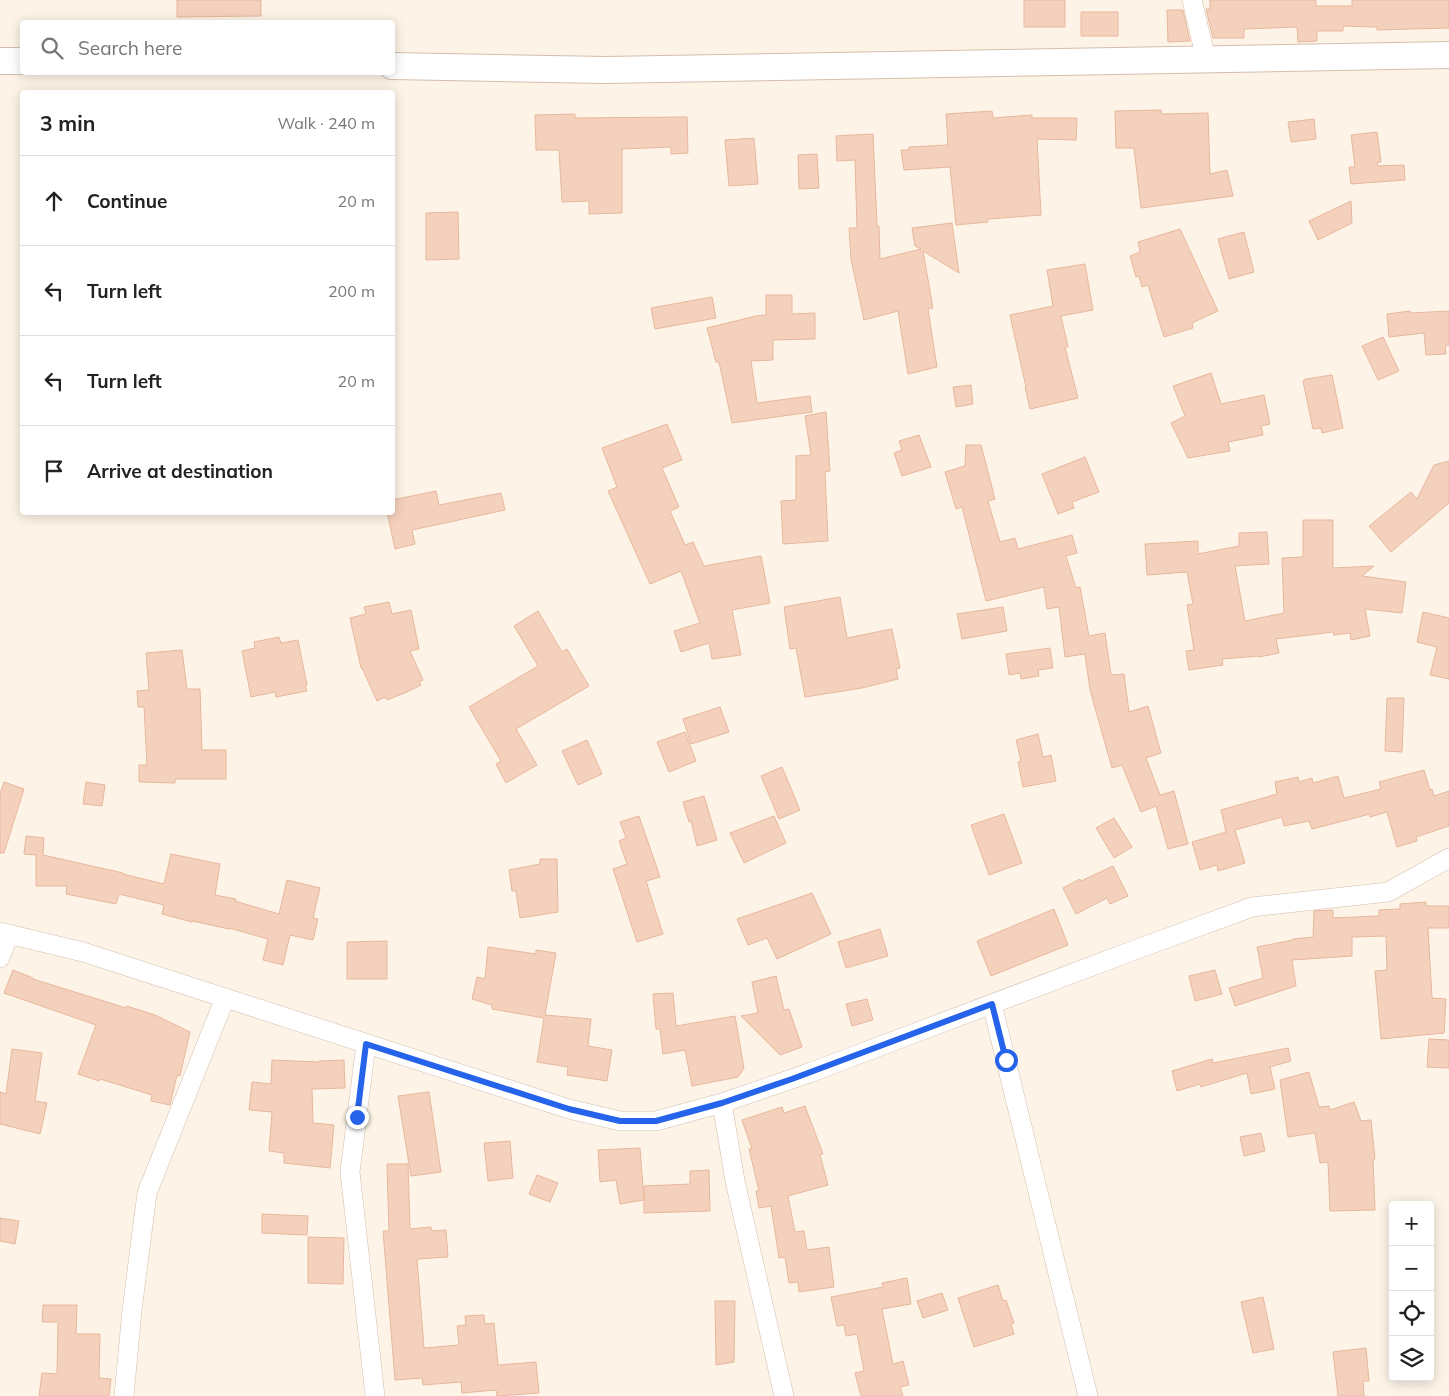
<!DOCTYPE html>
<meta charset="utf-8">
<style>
body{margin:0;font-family:Mulish,sans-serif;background:#f2f2f2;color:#222}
.controls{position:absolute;right:15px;bottom:15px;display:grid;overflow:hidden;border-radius:5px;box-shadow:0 2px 12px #0003}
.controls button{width:45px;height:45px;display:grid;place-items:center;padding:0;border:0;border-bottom:1px solid #e0e0e0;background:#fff;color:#222;font:25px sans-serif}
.stop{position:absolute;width:15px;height:15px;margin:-11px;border:4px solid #2563eb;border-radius:50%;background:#fff}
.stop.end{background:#2563eb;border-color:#fff;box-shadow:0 1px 5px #0008}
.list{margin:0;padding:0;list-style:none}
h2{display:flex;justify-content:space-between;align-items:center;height:65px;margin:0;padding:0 20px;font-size:21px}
h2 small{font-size:16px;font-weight:400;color:#767676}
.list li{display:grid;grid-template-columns:32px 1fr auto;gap:15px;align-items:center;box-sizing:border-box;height:90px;padding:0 20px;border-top:1px solid #e0e0e0}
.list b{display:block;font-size:19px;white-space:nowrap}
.list em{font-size:16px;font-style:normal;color:#767676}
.icon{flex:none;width:28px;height:28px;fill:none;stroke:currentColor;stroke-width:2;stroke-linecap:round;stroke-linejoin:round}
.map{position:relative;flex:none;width:1449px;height:1396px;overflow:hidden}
.search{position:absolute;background:#fff;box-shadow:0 2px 12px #0003;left:20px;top:20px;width:375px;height:55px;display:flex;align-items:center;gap:12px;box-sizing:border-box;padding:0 18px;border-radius:5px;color:#767676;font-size:19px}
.panel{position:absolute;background:#fff;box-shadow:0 2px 12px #0003;left:20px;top:90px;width:375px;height:425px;border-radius:5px}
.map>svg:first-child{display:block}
.building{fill:#f4d1bd;stroke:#e8b79c}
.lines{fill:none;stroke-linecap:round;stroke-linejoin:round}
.street-casing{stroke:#d3bdae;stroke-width:20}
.secondary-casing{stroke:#d6bdab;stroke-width:28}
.street{stroke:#fff;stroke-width:19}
.secondary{stroke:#fff;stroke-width:26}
.route{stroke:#2563eb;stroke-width:6}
</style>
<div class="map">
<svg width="1449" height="1396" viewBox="0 0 1449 1396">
<rect width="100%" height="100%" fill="#fdf4e7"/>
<path class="building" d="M177 0H261V16L177 17Z
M1024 0H1065V27H1024Z
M1210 0H1316V6H1352V0H1449V28L1377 30V27L1343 26V31H1317V41L1298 42 1297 27 1244 29V38H1213L1206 9H1210Z
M1167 10H1183L1190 41 1168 42Z
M1081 12H1118V36H1081Z
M1161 110 1162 114 1208 113 1210 174 1227 170 1233 196 1141 208 1134 148H1116L1115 111Z
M992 111 993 118 1032 115V118H1077L1076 140 1037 139 1041 215 988 219V222L956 225 950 167 904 170 901 150H909V147L948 145 946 114Z
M575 114V118L687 117 688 153 671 154V147L622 149V213L589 214V201L562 202 559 150H536L535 115Z
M1314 119 1316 139 1291 142 1288 122Z
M1377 132 1381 162H1377L1378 166 1404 165 1405 180 1351 184 1349 167H1355L1351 135Z
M873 134 877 226H879L880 259 921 249 915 246 912 228 952 223 959 273 923 251 933 308 928 309 937 367 908 374 898 311 864 320 851 259 849 228H857L855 160 837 161 836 136Z
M754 138 758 184 729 186 725 140Z
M817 154 819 188 799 189 798 155Z
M1351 201 1352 223 1318 240 1309 221Z
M458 212 459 259 426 260V213Z
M1180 229 1218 311 1192 323 1193 328 1164 337 1148 285 1142 287 1139 276 1136 277 1130 256 1140 252 1138 242Z
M1244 232 1254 272 1229 279 1218 239Z
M1085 264 1093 310 1061 316 1068 347H1065L1078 398 1030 409 1025 387H1026L1010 315 1053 306 1047 270Z
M766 295H792V314L815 313V339L773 340V360L751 361 757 403 810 396 812 412 732 423 719 362H716L707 328 756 316 766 315Z
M712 297 716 318 655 329 651 308Z
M1410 311V313L1449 311V345L1445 346 1446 354 1426 355 1424 333 1389 337 1387 314Z
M1383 337 1399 371 1378 380 1362 346Z
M1211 373 1221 404 1264 395 1270 424 1261 426 1263 435 1228 442 1230 451 1188 458 1171 423 1185 416 1173 386Z
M1332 375 1343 428 1322 433 1321 428 1313 429 1303 381 1306 379Z
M971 385 973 404 956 407 953 387Z
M826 412 830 471 825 472 828 541 783 544 781 501 796 500V456L811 455 805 416Z
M667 424 682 460 662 468 679 507 670 511 685 545 693 542 704 566 761 556 770 603 732 610 741 655 712 659 709 643 681 652 674 631 700 623 681 571 650 584 608 491 617 487 602 448Z
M919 435 931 467 902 476 894 453 902 450 899 441Z
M966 445H981L995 499 988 501 1000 542 1015 538 1018 549 1072 535 1077 553 1066 556 1076 588 1080 587 1089 636 1105 633 1111 675 1124 674 1129 712 1148 706 1161 753 1146 758 1160 795 1174 791 1188 844 1168 849 1156 806 1141 812 1122 765 1112 768 1090 690 1085 654 1065 657 1059 607 1047 609 1044 587 986 601 962 507 956 509 945 472 965 466Z
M1085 457 1099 492 1072 502 1074 508 1058 514 1042 474Z
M1449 461V503L1391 552 1369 526 1411 492 1417 499 1434 465Z
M436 491 439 505 501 493 505 510 412 530 415 544 395 549 387 512H392V500Z
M1303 520H1333V568L1374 566 1362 576 1406 582 1402 613 1365 609 1370 636 1351 640 1350 633 1334 635 1333 632 1276 639 1279 653 1259 657 1258 656 1222 659 1223 665 1189 670 1186 651 1194 650 1187 605 1193 604 1187 572 1147 575 1145 544 1198 541V554L1239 546V533L1267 532 1269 564 1235 566 1245 621 1284 613 1282 558 1303 557Z
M840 597 847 638 892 629 900 668 896 669 898 679 862 688 805 697 796 648 790 649 784 607Z
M389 602 392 614 411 610 419 649 410 651 423 680 419 682 421 685 407 692 387 700 385 697 377 701 362 668H361L350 618 366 614 364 607Z
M1003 607 1007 631 962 639 957 614Z
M538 611 562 652 567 649 589 686 516 729 537 765 506 783 496 764 501 761 469 707 538 666 514 626Z
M1423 612 1449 618V679L1430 675 1437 647 1417 642Z
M279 637 281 643 298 640 307 685 305 686 307 691 276 697 275 692 251 697 242 651 255 648 254 642Z
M1050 648 1053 668 1038 670 1039 676 1021 679 1020 673 1009 675 1006 654Z
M182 650 187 689H200L202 750H226V779H175V783L139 782V765H147L144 707H138L137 691 149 690 146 653Z
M1387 698H1404L1402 752 1385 751Z
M720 707 729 732 691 744 683 719Z
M685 732 696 761 669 772 657 742Z
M1038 734 1043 757 1051 755 1056 781 1023 787 1018 762 1021 761 1016 740Z
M587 740 602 774 578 785 562 751Z
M782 767 800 810 779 819 761 776Z
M1424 770 1430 790 1432 789 1434 796 1449 791V826L1416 837 1417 841 1397 847 1387 812 1370 817V814L1312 829 1309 821 1284 826 1282 817 1235 830 1245 863 1218 871 1217 865 1200 870 1192 842 1226 832 1221 810 1277 794 1275 782 1298 777 1299 782 1312 778 1313 783 1338 776 1344 798 1381 789 1379 782Z
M4 782 24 789 4 853H0V794Z
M86 782 105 785 102 806 83 804Z
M704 796 717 840 697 846 691 821 689 822 683 802Z
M1004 814 1022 863 989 875 971 825Z
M639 816 660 877 646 881 663 934 637 942 613 869 627 864 619 841 626 838 620 822Z
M774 816 786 843 744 863 730 833Z
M1114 818 1132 847 1114 858 1096 828Z
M26 836 44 838 43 855 123 873V874L164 884 171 854 220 864 215 895 236 899 235 901 279 914 287 880 320 888 313 918 318 919 313 940 290 935 283 965 263 960 268 939 229 928V929L192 921V922L162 914 164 905 119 894 116 904 66 894 67 886H36V855L24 854Z
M540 859H557L558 912 520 918 516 891H512L509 870 540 864Z
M1113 866 1128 896 1110 904 1107 898 1076 914 1063 888 1080 879 1081 881Z
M812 893 831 934 777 959 767 938 748 945 737 919Z
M1426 902V906H1449V928H1428L1432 998 1446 999 1444 1033 1381 1039 1375 971 1387 970 1386 936 1352 937V956L1292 960 1296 986 1235 1006 1229 988 1263 978 1257 947 1293 940V939L1313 937 1314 911 1333 910V918L1379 916V910L1400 909V904Z
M1054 909 1068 945 991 976 977 941Z
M880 929 888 956 846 968 838 942Z
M387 941V979H347V942Z
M488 947 536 954V950L556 953 545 1015 591 1019 588 1046 612 1050 607 1081 567 1075 568 1067 537 1062 544 1018 492 1009V1005L472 999 477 977 485 979Z
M13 970 33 978V979L126 1008 127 1006 155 1015 190 1032 180 1076 177 1075 170 1105 151 1101 152 1095 100 1079 99 1081 78 1074 96 1025 4 993Z
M1215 970 1222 994 1195 1001 1189 976Z
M776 976 784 1010 789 1009 802 1047 780 1055 741 1016 758 1013 752 982Z
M673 993 676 1026 735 1016 744 1068 738 1077 692 1086 685 1050 663 1054 660 1029H656L653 994Z
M867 999 873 1020 852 1026 846 1004Z
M1429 1039 1449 1040V1068L1427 1067Z
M1288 1048 1291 1061 1270 1067 1275 1089 1251 1094 1247 1073 1201 1087 1200 1084 1177 1091 1172 1071 1212 1059 1213 1063Z
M12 1049 42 1053 35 1101 47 1103 40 1134 0 1124V1092L6 1094Z
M272 1060 319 1062V1061L344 1060 345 1088 312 1089 313 1123 334 1125 330 1168 284 1163V1153L269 1151 272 1112 249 1110 252 1082 271 1084Z
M1309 1072 1319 1107 1329 1106 1330 1110 1354 1102 1361 1121 1371 1120 1375 1159H1373L1375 1210 1330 1211 1328 1162 1320 1163 1315 1133 1288 1137 1280 1080Z
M429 1092 441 1172 411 1176 398 1096Z
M805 1106 823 1154 820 1155 828 1185 788 1196 795 1232 804 1231 807 1250 829 1247 834 1287 799 1292 798 1282 789 1283 785 1257 779 1258 771 1206 759 1208 756 1191H759L749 1149H752L742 1120 782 1107 784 1113Z
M1261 1133 1265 1151 1244 1156 1240 1137Z
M510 1141 513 1178 488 1181 484 1143Z
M640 1148 644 1200 620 1204 616 1180 600 1182 598 1150Z
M387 1164H408L410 1229 431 1227 432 1231 446 1230 448 1257 417 1259 424 1348 459 1345 457 1326 466 1325 465 1316 484 1315 485 1324 494 1323 498 1365 536 1362 539 1393 497 1396 496 1390 462 1393 461 1382 423 1385 422 1378 395 1380 383 1231H389Z
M709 1170 710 1211 644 1213V1186L690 1184V1171Z
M537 1175 558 1183 550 1202 529 1194Z
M262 1214 308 1216 307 1235 262 1233Z
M0 1218 19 1221 15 1244 0 1241Z
M308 1237 344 1238 343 1284 308 1283Z
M907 1278 911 1304 882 1309 893 1364 903 1361 909 1385 900 1387 903 1396H861L855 1373 864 1371 857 1334 846 1336 844 1325 837 1326 831 1297 883 1287 882 1283Z
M998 1285 1003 1301 1006 1300 1014 1323 1011 1324 1014 1334 974 1347 958 1298Z
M942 1293 948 1310 923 1318 917 1301Z
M1263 1297 1274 1349 1253 1353 1241 1302Z
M715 1301H735L734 1362 716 1365Z
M43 1305H77L76 1334H100L99 1378 111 1379 109 1396H39L42 1373 57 1374 58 1322H42Z
M1366 1348 1369 1381H1363L1364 1396H1338L1333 1352Z"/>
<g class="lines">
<defs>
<path id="street" d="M1192 0 1206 59
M0 932 83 952 569 1109 620 1121H656L722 1103 809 1073 1132 951 1252 907 1388 892 1449 858
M0 958 9 934
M992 1004 1088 1396
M366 1044 350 1172 375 1396
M722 1103 735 1181 784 1396
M124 1396 132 1310 147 1193 225 998"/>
<path id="secondary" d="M0 61H22
M392 66 605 70 1449 55"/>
</defs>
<use href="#street" class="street-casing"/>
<use href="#secondary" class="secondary-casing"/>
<use href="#street" class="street"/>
<use href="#secondary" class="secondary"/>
</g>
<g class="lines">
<path class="route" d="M357 1117 366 1044 569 1109 620 1121H656L722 1103 792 1079 992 1004 1006 1060"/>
</g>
</svg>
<div class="controls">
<button>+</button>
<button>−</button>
<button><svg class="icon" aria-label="locate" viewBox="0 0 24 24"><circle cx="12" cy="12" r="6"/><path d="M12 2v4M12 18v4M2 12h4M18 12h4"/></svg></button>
<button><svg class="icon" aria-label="layers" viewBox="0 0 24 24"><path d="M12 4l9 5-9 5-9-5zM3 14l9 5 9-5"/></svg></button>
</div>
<div class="stop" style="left:1006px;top:1060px"></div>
<div class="stop end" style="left:357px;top:1117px"></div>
<div class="search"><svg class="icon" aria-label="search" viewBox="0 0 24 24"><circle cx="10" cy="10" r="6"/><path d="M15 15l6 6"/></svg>Search here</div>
<section class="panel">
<h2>3 min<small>Walk · 240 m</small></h2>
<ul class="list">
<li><svg class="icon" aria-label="ahead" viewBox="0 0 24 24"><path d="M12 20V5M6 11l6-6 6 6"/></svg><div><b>Continue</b></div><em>20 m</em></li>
<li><svg class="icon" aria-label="left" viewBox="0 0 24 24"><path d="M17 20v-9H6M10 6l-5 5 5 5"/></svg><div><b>Turn left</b></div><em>200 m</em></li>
<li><svg class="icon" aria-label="left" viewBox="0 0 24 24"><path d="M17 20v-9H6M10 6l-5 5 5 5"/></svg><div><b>Turn left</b></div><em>20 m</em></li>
<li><svg class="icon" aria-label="arrive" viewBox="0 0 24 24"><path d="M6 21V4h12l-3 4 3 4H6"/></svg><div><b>Arrive at destination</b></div></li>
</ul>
</section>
</div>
